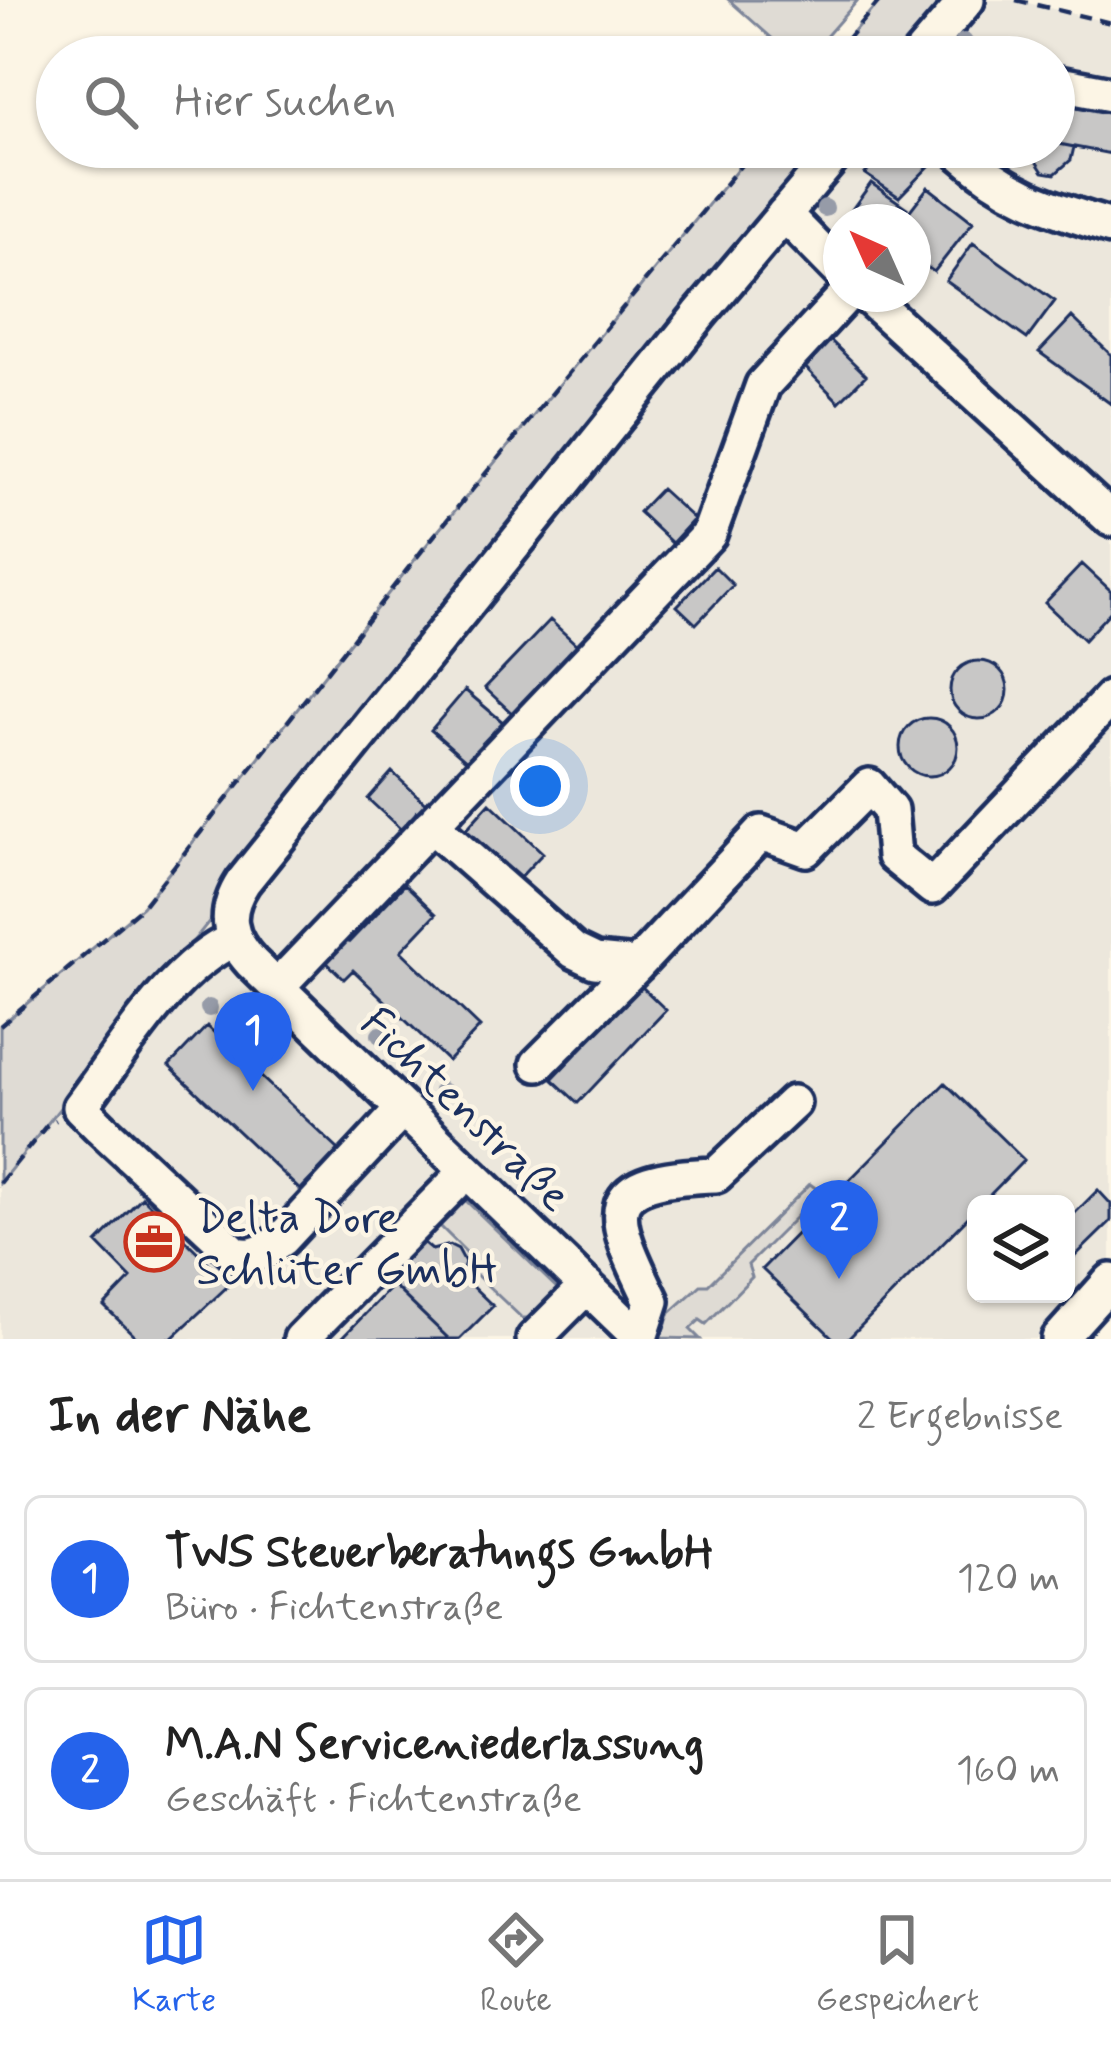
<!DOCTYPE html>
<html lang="de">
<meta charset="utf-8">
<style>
body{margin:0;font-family:Mynerve,sans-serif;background:#f2f2f2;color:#222}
.controls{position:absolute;right:36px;bottom:36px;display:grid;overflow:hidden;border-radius:18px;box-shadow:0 3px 9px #0004}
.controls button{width:108px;height:108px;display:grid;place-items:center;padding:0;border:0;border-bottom:3px solid #e0e0e0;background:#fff;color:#222;font:60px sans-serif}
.compass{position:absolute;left:823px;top:204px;width:108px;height:108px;border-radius:50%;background:#fff;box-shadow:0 3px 9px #0004;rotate:315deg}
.you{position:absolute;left:540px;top:786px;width:42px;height:42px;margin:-30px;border:9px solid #fff;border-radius:50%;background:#1a73e8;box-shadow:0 0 0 18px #1a73e833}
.badge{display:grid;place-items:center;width:78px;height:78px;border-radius:50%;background:#2563eb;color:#fff;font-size:39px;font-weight:700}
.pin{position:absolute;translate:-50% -99px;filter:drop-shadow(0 3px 6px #0008)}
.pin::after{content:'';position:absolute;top:63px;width:42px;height:36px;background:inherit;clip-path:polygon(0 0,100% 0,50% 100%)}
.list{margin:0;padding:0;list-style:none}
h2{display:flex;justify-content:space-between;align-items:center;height:156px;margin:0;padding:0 48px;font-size:51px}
h2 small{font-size:39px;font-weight:400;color:#767676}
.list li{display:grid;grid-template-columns:78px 1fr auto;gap:36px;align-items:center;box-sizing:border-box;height:168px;margin:0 24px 24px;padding:0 24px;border:3px solid #e0e0e0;border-radius:18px}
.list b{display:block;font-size:45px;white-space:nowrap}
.list p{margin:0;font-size:39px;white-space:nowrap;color:#767676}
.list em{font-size:39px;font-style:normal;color:#767676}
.icon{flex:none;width:66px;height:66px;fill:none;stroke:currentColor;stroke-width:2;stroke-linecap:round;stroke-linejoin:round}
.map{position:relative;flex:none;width:1111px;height:1339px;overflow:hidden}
.search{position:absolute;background:#fff;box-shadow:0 3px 9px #0004;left:36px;right:36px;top:36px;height:132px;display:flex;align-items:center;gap:30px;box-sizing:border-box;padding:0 42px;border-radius:66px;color:#767676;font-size:45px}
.sheet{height:540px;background:#fff}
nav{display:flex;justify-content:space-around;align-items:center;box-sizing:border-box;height:168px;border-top:3px solid #e0e0e0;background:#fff;font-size:33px;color:#767676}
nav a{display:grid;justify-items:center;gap:6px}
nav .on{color:#2563eb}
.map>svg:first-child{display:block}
.built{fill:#ece7dc;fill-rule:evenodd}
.green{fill:#dfdbd4;stroke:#7d8599;stroke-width:3}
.building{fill:#c8c7c6;stroke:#1b2f5e;stroke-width:3}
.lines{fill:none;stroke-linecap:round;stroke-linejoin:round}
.minor-casing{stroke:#1b2f5e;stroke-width:42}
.path{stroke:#1b2f5e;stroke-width:4.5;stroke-dasharray:12 9;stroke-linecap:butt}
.minor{stroke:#fcf5e5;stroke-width:33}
.tree{fill:#969ba8}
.labels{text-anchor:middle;stroke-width:9;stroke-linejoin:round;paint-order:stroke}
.street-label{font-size:45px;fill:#1b2f5e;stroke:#fcf5e5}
.poi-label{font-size:45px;fill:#1b2f5e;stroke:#fcf5e5;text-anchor:start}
</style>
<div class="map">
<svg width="1111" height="1339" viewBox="0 0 1111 1339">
<rect width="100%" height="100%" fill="#fcf5e5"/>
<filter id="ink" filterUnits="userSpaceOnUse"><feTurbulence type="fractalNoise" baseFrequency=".00833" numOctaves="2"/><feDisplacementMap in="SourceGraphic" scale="24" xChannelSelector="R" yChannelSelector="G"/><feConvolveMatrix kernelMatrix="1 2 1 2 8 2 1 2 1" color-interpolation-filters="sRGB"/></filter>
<g filter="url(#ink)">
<path class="built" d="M967 0H1016L1111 23V1286L1063 1339H0V1183L841 147H1054V57H918ZM841 222H913V294H841ZM976 1204H1066V1294H976Z"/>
<path class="green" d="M729 0H858L808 57H793Z
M880 0H952L905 57H832Z
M756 147H828L0 1183V1026L142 907 424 548Z
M810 1184 821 1192 748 1265 752 1277 706 1324 700 1320 690 1329 700 1339 660 1338 670 1313 701 1285H708Z
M464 1199 565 1296 544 1318H522L469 1268 466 1252 438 1224Z"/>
<path class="building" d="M1054 99 1111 110V154L1054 143Z
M1054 143 1074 147 1071 160 1055 174 1043 172 1032 155 1034 147H1054Z
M890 147H921L935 160 899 197 865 174Z
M871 183 907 208 897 222H865L850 212Z
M928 187 973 222 934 272 913 257V222H901Z
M973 243 1055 301 1027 339 946 281Z
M1072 317 1111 355V404L1039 352Z
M829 339 866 375 839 402 803 365Z
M661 489 694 519 672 543 639 512Z
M1082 564 1111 591V611L1084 640 1045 603Z
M715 567 733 585 696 624 677 606Z
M550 620 578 646 514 715 485 688Z
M950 690a29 29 0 1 1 58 0a29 29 0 1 1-58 0Z
M465 690 504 723 469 763 431 730Z
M900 747a29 29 0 1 1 58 0a29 29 0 1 1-58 0Z
M392 772 432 809 407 835 368 799Z
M490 803 543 853 514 884 461 835Z
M405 884 436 914 401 951 480 1027 448 1061 353 970 344 979 321 957 342 935 349 942Z
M641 986 666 1010 578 1103 552 1079Z
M207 1026 222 1040 230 1032 240 1042 251 1052 243 1060 339 1150 300 1190 169 1066Z
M945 1083 1024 1160 981 1204H976V1209L848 1339H834L762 1269Z
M1098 1190 1111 1204V1221L1066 1265V1222Z
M142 1197 159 1214 165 1208 182 1226 177 1232 230 1284 171 1339H138L104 1306 131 1278 97 1243Z
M417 1237 432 1250 450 1245 458 1249 465 1262 461 1275 493 1306 460 1339H449L381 1274Z
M393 1285 449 1339H341Z"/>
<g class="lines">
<defs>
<path id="minor" d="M918 57 967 0
M1054 83 1111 94
M961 153C1010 197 1050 208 1111 227
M784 214 841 272
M865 294 1111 519
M431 825 574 951 595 961 637 965 761 833 806 849 869 786 890 810 894 856 932 887 1111 698
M233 940C171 967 121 1053 80 1107L100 1127 235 1253C254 1260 266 1250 282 1239L403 1109
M277 987 709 534 763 385 847 294
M538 1064 637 965
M640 1338 652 1301C607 1209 596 1179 716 1175L793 1103
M301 1339 467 1171
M534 1339 587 1286
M641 1339 252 963C227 936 223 913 243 882L699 315 841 147
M1059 1339 1111 1281"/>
</defs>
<use href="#minor" class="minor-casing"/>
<path class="path" d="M1016 0 1111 23
M832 57 880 0
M0 1026 142 907 424 548 756 147
M0 1183 47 1125 56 1120"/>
<use href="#minor" class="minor"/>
</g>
<g class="tree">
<circle cx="964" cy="42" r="9"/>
<circle cx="825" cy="208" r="9"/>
<circle cx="209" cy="1008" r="9"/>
<circle cx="380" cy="1035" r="9"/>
<circle cx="442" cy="1091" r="9"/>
</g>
</g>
<defs>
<symbol id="office-ring" viewBox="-11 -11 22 22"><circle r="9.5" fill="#fcf5e5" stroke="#c8321e" stroke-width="1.5"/><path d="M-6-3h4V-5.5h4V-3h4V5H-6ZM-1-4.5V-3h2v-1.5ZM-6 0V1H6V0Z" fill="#c8321e"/></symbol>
</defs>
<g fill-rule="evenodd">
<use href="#office-ring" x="121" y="1209" width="66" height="66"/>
</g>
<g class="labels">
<g class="street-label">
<text transform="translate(467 1108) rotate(44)" y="16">Fichtenstraße</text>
</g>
<g class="poi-label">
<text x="196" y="1232">Delta Dore<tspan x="196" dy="52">Schlüter GmbH</tspan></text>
</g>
</g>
</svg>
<div class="controls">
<button><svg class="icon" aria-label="layers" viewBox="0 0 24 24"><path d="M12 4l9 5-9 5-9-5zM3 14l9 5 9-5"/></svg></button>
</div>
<svg class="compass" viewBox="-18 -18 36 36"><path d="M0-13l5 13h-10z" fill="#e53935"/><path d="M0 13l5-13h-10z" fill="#767676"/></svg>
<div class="you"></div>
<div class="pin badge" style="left:253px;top:1091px">1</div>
<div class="pin badge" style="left:839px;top:1279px">2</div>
<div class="search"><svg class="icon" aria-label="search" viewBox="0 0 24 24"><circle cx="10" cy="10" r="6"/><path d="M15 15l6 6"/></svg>Hier suchen</div>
</div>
<section class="sheet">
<h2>In der Nähe<small>2 Ergebnisse</small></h2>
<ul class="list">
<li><span class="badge">1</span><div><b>TWS Steuerberatungs GmbH</b><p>Büro · Fichtenstraße</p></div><em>120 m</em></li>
<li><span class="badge">2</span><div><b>M.A.N Serviceniederlassung</b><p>Geschäft · Fichtenstraße</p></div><em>160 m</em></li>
</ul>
</section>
<nav>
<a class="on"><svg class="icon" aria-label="map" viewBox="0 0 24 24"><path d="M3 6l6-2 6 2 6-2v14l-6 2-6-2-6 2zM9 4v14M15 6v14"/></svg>Karte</a>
<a><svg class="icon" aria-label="directions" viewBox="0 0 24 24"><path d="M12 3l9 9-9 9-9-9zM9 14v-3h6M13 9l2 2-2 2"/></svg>Route</a>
<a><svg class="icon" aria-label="saved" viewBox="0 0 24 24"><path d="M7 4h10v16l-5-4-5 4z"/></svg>Gespeichert</a>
</nav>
